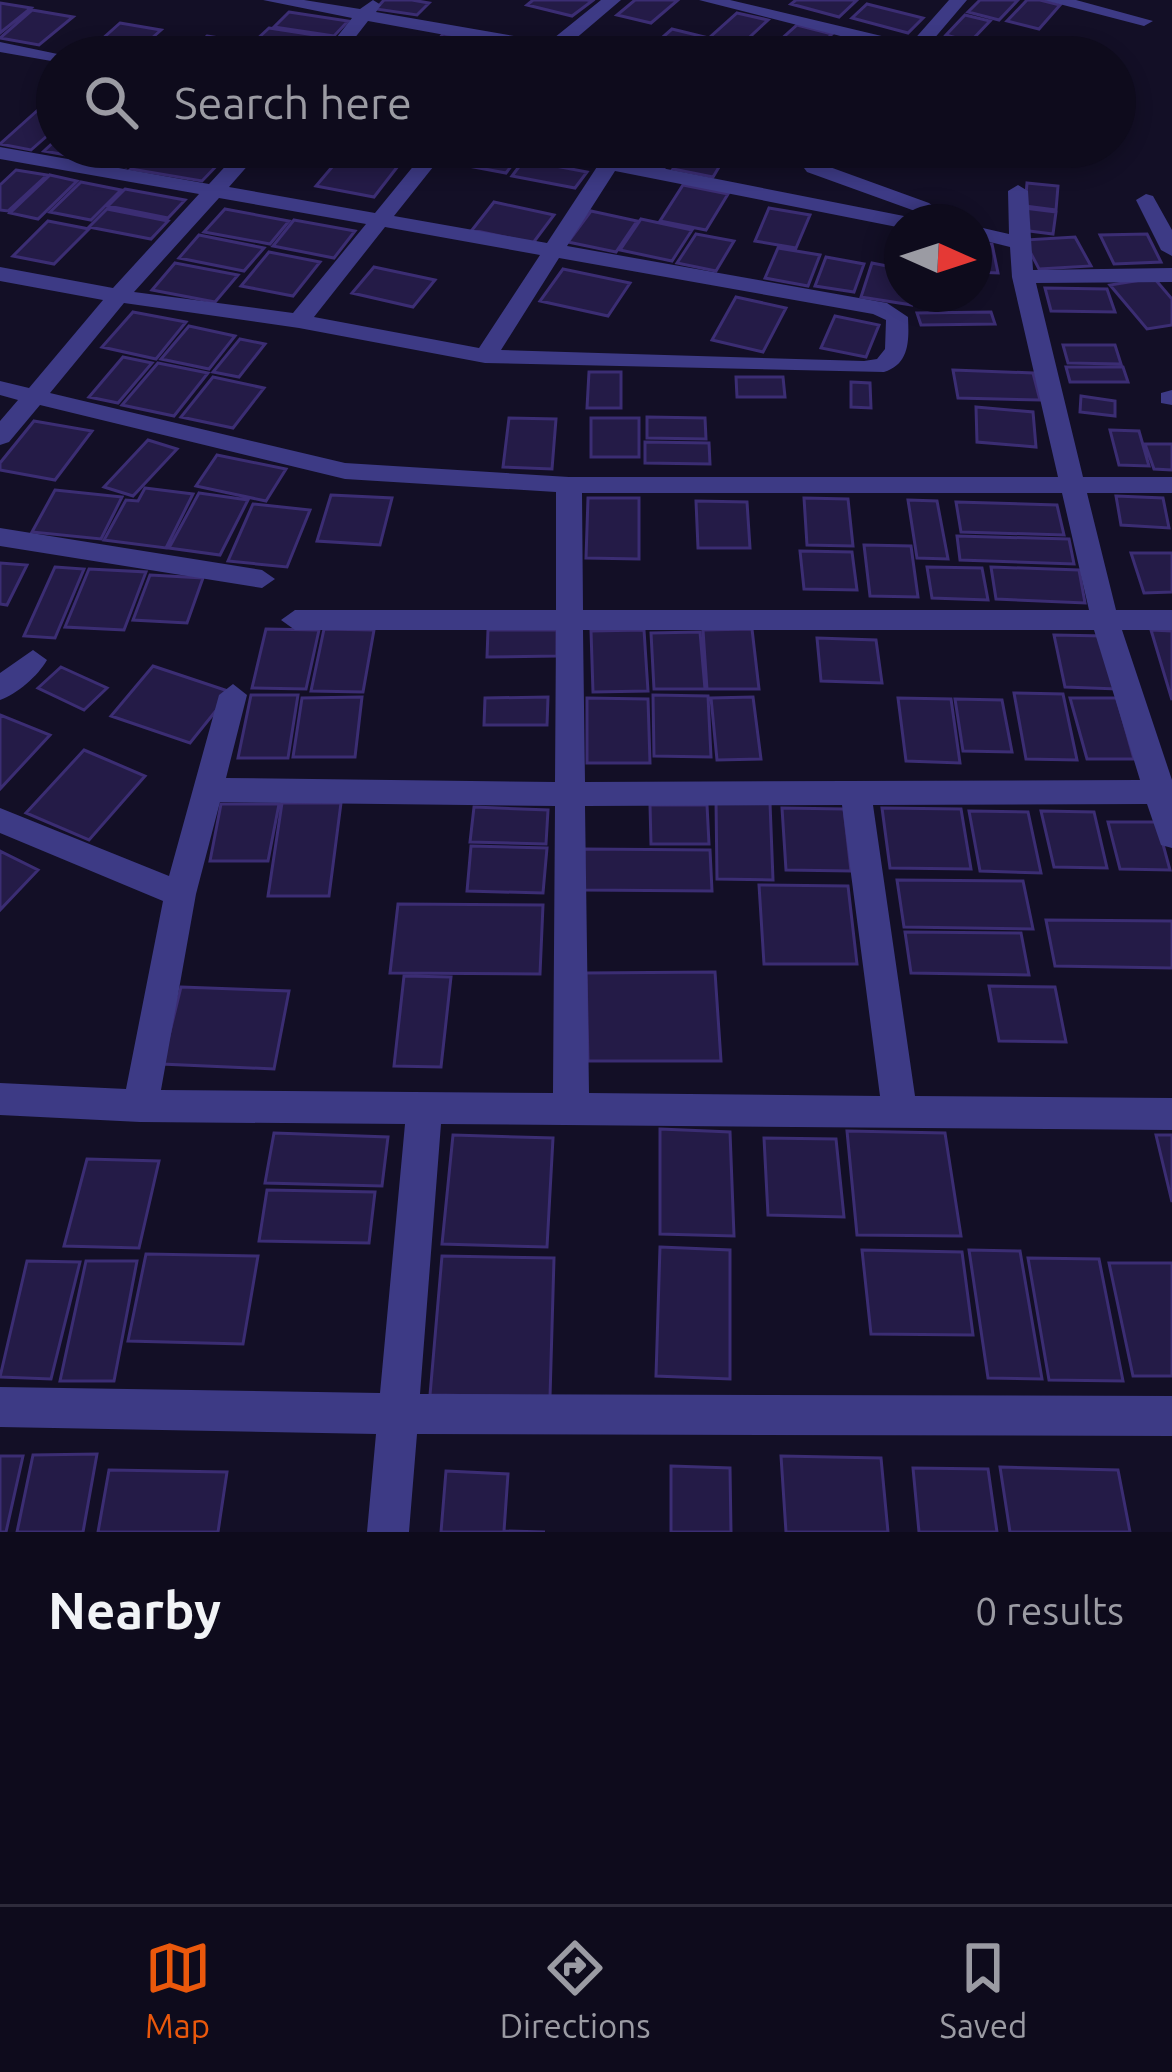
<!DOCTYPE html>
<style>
body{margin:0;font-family:Ubuntu,sans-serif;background:#1c1929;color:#f1f3f6}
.compass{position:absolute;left:884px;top:204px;width:108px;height:108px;border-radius:50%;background:#0e0b1c;box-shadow:0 6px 18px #0003;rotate:93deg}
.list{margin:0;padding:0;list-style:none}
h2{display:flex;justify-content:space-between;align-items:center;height:156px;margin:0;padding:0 48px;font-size:51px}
h2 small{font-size:39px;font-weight:400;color:#9b9ba3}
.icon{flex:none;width:66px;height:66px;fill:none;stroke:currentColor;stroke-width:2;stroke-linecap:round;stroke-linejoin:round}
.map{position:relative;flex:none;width:1172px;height:1532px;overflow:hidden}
.search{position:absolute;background:#0e0b1c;box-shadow:0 6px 18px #0003;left:36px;right:36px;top:36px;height:132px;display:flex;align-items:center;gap:30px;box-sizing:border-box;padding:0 42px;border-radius:66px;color:#9b9ba3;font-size:45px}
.sheet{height:372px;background:#0e0b1c}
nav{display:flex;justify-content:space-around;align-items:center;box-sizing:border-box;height:168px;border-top:3px solid #2e2b3b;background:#0e0b1c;font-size:33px;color:#9b9ba3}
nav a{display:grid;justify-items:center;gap:6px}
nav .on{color:#ea580c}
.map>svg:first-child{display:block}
.building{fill:#241b47;stroke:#3b2d73;stroke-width:3}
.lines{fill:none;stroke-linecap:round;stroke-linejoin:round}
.minor{fill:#3d3a85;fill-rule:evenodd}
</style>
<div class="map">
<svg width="1172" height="1532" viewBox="0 0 1172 1532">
<rect width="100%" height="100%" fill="#130f26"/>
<path class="building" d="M384 0H412L429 3 417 15 376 9Z
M533 0H587L592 1 572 16 527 5Z
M635 0H678L651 23 617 15Z
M796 0H857L839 17 791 4Z
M980 0H1018L999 20 968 12Z
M1027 0H1040L1060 5 1039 29 1007 21Z
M0 3 31 8 0 33Z
M867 4 923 18 908 33 852 18Z
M32 10 73 17 39 45 0 38Z
M289 12 348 21 334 36 274 27Z
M737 13 768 20 740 46 709 38Z
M965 15 990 21 970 42 946 35Z
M120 23 161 30 142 47 101 40Z
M797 25 832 34 808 57 768 51Z
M269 28 334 38 320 53 254 42Z
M672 29 709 38 702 45 664 36Z
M443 34 499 43 488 57 428 51Z
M207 36 250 43 236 57H184Z
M867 42 896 50 889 57H851Z
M254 44 320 55 241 57Z
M365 46 419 55 355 57Z
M39 109 57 112V127L31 150 0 144Z
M57 139V147H88L77 157 44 151Z
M91 147H147L126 167 78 159Z
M153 147H170L225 157 202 181 131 169Z
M349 147 405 157 374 197 316 186Z
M459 147H526L506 173 447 162Z
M630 147H678L664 168 622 159Z
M688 147H731L713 177 673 169Z
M524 160 587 172 575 188 512 176Z
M16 170 47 175 8 211 0 210V185Z
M50 175 77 181 38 219 10 213Z
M81 182 121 190 91 220 50 212Z
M1027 183 1058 186 1056 210 1025 206Z
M683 185 728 194 706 230 660 221Z
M125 189 185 200 168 218 108 206Z
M494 202 554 215 533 243 472 230Z
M769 208 810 215 796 248 755 241Z
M1024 208 1056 212 1053 234 1021 230Z
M107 209 168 221 151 239 89 227Z
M225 209 289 221 270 244 204 232Z
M591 211 637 221 616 252 568 242Z
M641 219 692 230 672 261 620 250Z
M294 220 355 231 334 258 273 246Z
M48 221 89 229 54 264 13 256Z
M696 234 734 241 716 271 677 263Z
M1147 234 1161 262 1114 264 1100 235Z
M199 235 264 248 244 271 179 258Z
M1075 237 1091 266 1039 269 1024 240Z
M974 244H992L998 273 974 272Z
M778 248 820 255 808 286 765 278Z
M269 252 320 262 293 296 241 286Z
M826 257 864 264 854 292 815 286Z
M175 263 238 275 215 302 152 290Z
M872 263 902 269V294H916L912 305 861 297Z
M374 267 435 280 413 307 352 293Z
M563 269 630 283 608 316 540 301Z
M1154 278 1172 299V325L1147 329 1110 285Z
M1045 288 1107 289 1115 312 1051 311Z
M736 297 786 308 763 352 712 340Z
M133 312 186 322 156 359 102 347Z
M991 312 995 324 921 325 917 313Z
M835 316 879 325 866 357 821 348Z
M189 326 235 336 209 369 161 359Z
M240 339 265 344 239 377 213 372Z
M1063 345H1115L1121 364 1068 363Z
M123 357 152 363 118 403 89 397Z
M158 363 208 373 174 416 122 405Z
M1066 367H1123L1128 382H1070Z
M953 370 1033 373 1040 400 958 398Z
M589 372H621V408H587Z
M213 377 264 388 233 428 181 417Z
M736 377H783L785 397H737Z
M851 382 870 383 871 408 851 407Z
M1081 396 1115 401V416L1080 412Z
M976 407 1033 412 1036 447 977 442Z
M647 417 705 418 706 439 647 438Z
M509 418 556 419 552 469 503 467Z
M591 418H639V457H591Z
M34 421 92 431 55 480 0 470V463Z
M1110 430 1139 431 1149 466 1119 465Z
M148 440 177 449 133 496 104 487Z
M645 442 709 443 710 464 645 463Z
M1145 444H1172V470L1154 469Z
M217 455 286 469 266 501 196 486Z
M145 488 193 494 166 548 104 540 126 500 138 501Z
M55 490 122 497 101 539 32 532Z
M199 493 248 500 220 555 169 548Z
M331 495 392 498 380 545 317 541Z
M1116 496 1163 498 1169 528 1121 525Z
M588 498H639V559L586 558Z
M804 498 848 499 853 546 807 545Z
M908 500 937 501 948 559 917 558Z
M696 501 747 502 750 548H698Z
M956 502 1057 505 1064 535 961 532Z
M253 504 310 510 287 567 228 561Z
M957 536 1069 539 1074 564 960 560Z
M864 545 911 546 918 597 870 596Z
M800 551 852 552 857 590 804 589Z
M1131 553H1172V592L1144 593Z
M0 563 27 565 7 605 0 604Z
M55 567 84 569 55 638 24 636Z
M927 567 982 568 988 600 932 598Z
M991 567 1079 570 1085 603 996 599Z
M89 569 146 572 124 630 65 627Z
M150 575 203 578 187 623 133 620Z
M266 629 319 630 306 689 252 688Z
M324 629 374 630 363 692 311 691Z
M752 629 759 689H707L703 630Z
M488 630H557V656L487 657Z
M644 630 648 691 593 692 591 631Z
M1151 630 1172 631V700Z
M700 632 705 689H654L651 633Z
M1054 635 1104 636 1117 689 1065 687Z
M817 638 876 640 882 683 821 681Z
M153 666 231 692 190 743 111 716Z
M61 667 107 688 84 710 38 688Z
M1014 693 1063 694 1077 760 1026 759Z
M251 695H298L288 758H238Z
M653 695 708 696 711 757 654 756Z
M362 697 355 757H293L302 698Z
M548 697 547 725H484L485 698Z
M753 697 761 759 717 760 711 698Z
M587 698 648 699 650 763H587Z
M898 698 951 699 960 763 906 761Z
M1070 698H1117L1134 759H1087Z
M955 699 1002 700 1012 752 963 751Z
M0 715 50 735 0 789Z
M84 750 145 776 89 840 26 813Z
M716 800 770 803 773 880 717 879Z
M282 803H341L329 896H268Z
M221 804H279L268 861H210Z
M650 805H707L709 844H651Z
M474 807 548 810 546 844 470 842Z
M782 808 844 809 851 871 786 870Z
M882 808 961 809 971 869 890 868Z
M969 811 1028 812 1041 873 980 871Z
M1041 811 1094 812 1107 868 1054 867Z
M1108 822H1157L1170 870 1120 869Z
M471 846 547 848 543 893 467 891Z
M584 849 710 850 712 891 583 890Z
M0 851 38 870 0 910Z
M897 880 1023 881 1033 929 904 927Z
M759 885 848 886 857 964H764Z
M398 904 543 905 540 974 390 973Z
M1046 920 1172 921V968L1055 966Z
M905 932 1021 933 1029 975 911 973Z
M715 972 721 1061H588L586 973Z
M404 976 451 977 441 1067 394 1066Z
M989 986 1055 987 1066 1042 999 1041Z
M181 987 289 991 274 1069 162 1064Z
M660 1129 730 1132 734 1236 660 1234Z
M847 1131 945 1133 961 1236 857 1235Z
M274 1133 388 1137 382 1186 265 1183Z
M453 1135 553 1138 547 1247 442 1244Z
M1156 1135H1172V1202Z
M764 1138 836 1139 844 1217 768 1215Z
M87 1159 159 1161 139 1248 64 1246Z
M267 1190 375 1192 369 1243 259 1241Z
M660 1247 730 1250V1379L656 1376Z
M862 1250 962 1252 973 1335 871 1334Z
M969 1250 1020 1251 1042 1379 988 1378Z
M146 1254 258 1256 243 1344 128 1341Z
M442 1256 554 1258 550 1397 430 1395Z
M1028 1258 1099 1259 1123 1381 1049 1380Z
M27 1261 80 1262 51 1379 0 1377Z
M86 1261H137L114 1381H60Z
M1109 1263H1172V1376H1133Z
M97 1454 83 1532H17L33 1455Z
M0 1456H23L6 1532H0Z
M781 1456 881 1458 888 1532H786Z
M671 1466 730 1468 731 1532H671Z
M1000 1467 1118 1470 1130 1532H1010Z
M913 1468 988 1469 997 1532H919Z
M109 1470 227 1472 218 1532H98Z
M446 1471 508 1474 504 1531 545 1532H441Z"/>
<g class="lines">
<path class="minor" d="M263 0H304L360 9 373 0 381 5 376 12 549 42 601 0H621L567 46 598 57H567L368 21 340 57H321L352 18Z
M699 0H730L911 43 949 0H967L927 47 954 57H900L903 52Z
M1044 0H1076L1153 21 1144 26Z
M0 42 72 57H57V62L0 52Z
M0 147 209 184 243 147H264L229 187 375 213 429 147H449L394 216 547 243 610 147H630L621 160 904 216 915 222H902V228L615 171 567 246 887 303 908 317C909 340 910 364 884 372L485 363 299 328 124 303 50 393 345 463 569 477H1058L1012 277 1010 247 974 238V226L1009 234 1008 191 1018 185 1028 191 1033 270 1172 268V282L1036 283 1083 477H1172V493H1087L1116 610H1172V630H1122L1172 780V848L1161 845 1147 804 873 805 915 1096 1172 1098V1130L441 1124 420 1394 1172 1396V1436L417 1434 409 1532H367L376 1434 0 1427V1387L380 1393 405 1124 140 1122 0 1115V1083L126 1089 163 901 0 833V808L169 876 219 695 233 684 247 695 226 778 555 782 556 630H295L281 620 295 610H556V492L345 479 40 405 9 442 0 445V421L18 400 0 395V381L29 388 103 300 0 281V267L113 288 199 194 0 159ZM219 198 366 224 293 313 134 292ZM385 227 540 255 479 348 314 317ZM559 258 873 314 886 320 885 349 877 359 864 361 501 350ZM582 493H1062L1089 610H583ZM583 630H1094L1140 780 585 782ZM220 802 555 806 553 1093 161 1090 196 894ZM842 805 880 1096 589 1093 585 806Z
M821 147H841L827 166 929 203 953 222H929L915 211 807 172 804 168Z
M933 147H967L989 156 979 162Z
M1146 194 1153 196 1172 230V256L1161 250 1136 200Z
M1172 390V405L1161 403V393Z
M0 528 262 570 275 579 262 588 0 546Z
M33 650 47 660C38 676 17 694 0 700V673Z"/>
</g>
</svg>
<svg class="compass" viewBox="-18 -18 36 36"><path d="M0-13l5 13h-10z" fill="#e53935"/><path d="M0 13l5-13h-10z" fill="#9b9ba3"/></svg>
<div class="search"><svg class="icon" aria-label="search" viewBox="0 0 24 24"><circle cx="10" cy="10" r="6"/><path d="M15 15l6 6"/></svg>Search here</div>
</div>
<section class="sheet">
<h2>Nearby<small>0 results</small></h2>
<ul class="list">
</ul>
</section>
<nav>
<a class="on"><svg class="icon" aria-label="map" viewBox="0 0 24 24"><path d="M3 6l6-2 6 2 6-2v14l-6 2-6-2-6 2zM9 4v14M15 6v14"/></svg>Map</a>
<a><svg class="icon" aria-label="directions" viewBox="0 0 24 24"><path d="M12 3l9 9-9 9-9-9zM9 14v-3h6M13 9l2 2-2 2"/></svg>Directions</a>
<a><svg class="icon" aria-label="saved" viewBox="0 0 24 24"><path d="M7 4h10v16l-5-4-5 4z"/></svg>Saved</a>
</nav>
